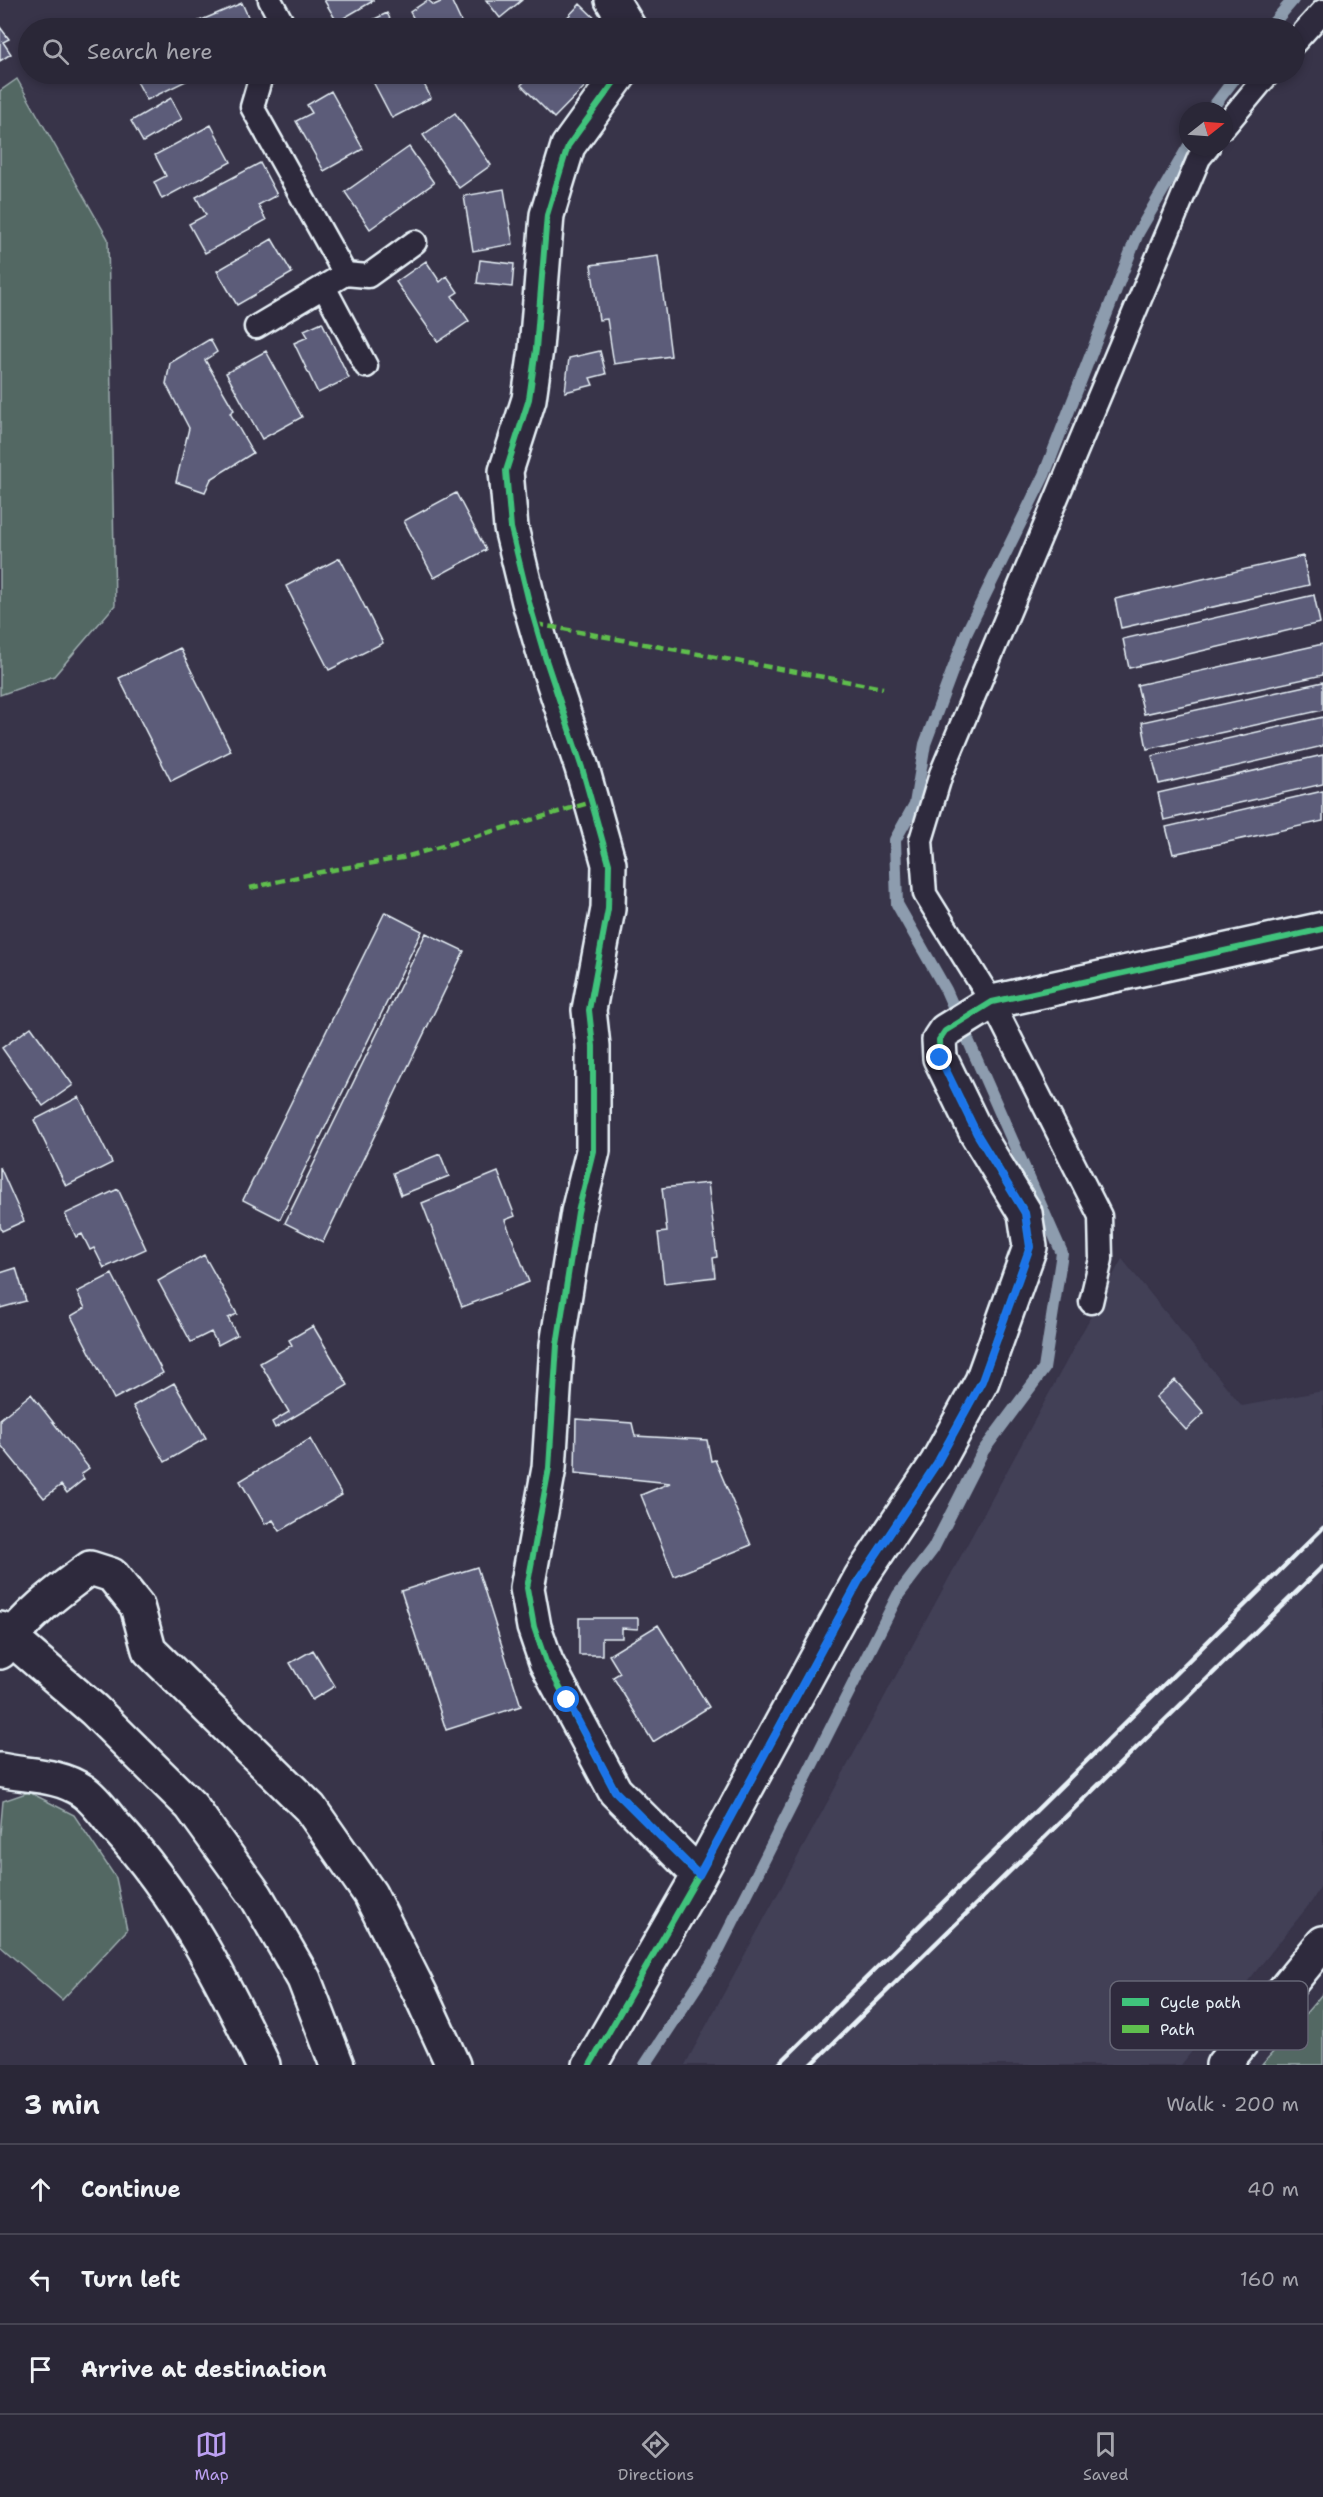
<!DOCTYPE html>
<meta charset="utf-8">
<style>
body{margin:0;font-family:"Shantell Sans",sans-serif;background:#363342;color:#f1f3f6}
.compass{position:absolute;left:1179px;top:102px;width:54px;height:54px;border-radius:50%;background:#2a2737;box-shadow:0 3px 9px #0003;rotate:73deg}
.stop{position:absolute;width:18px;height:18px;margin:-14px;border:4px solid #1a73e8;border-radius:50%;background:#fff}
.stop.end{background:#1a73e8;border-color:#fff;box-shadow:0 2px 6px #0008}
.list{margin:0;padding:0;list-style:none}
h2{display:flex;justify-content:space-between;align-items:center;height:78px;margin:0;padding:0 24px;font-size:26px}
h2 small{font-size:20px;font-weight:400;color:#a5a5ad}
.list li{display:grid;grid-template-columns:39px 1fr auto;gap:18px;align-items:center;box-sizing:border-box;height:90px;padding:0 24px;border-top:2px solid #464452}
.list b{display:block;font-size:22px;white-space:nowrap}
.list em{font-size:20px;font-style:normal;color:#a5a5ad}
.icon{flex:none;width:33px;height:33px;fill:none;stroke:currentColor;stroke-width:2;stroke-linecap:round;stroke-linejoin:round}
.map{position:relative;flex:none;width:1323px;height:2065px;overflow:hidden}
.search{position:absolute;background:#2a2737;box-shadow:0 3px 9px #0003;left:18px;right:18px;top:18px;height:66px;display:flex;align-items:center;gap:15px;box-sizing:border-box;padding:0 21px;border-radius:33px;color:#a5a5ad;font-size:22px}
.sheet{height:348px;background:#2a2737}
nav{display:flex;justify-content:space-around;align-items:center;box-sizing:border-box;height:84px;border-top:2px solid #464452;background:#2a2737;font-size:16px;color:#a5a5ad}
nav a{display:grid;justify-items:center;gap:3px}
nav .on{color:#bca0f2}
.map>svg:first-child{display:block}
.built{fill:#424057}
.green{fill:#526864;stroke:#9dacae;stroke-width:1.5}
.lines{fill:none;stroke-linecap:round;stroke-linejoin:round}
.stream{stroke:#8d9cae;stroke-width:12}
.building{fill:#5b5c79;stroke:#e8f1f8;stroke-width:1.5}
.lane-casing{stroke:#e8f1f8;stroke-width:27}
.street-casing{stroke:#e8f1f8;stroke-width:38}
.secondary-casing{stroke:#e8f1f8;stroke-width:38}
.lane{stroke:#2f2a3d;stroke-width:22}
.street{stroke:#2f2a3d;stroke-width:33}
.secondary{stroke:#2f2a3d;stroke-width:33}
.rail{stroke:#e8f1f8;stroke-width:4.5}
.quiet{stroke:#5fbe4e;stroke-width:4.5;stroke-dasharray:9 4.5;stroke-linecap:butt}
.cycleway-casing{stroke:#2f2a3d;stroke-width:10}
.cycleway{stroke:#40c37c;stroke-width:6}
.route{stroke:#1a73e8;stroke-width:8}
.key{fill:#2f2a3d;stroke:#666675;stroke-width:1.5}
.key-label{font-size:16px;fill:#e8f1f8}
</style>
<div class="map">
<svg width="1323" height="2065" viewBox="0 0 1323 2065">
<rect width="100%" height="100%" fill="#383449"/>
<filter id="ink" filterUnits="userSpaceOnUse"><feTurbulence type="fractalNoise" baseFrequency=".0167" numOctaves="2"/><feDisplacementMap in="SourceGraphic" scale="12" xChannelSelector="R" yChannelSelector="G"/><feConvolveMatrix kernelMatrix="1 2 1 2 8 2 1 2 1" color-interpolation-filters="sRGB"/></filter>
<g filter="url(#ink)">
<path class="built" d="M1122 1259 1242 1406 1323 1391V1882L1312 1901 1181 2065H685Z"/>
<path class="green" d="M17 79 108 239 115 605 54 676 0 695V91Z
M29 1792 74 1815 116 1878 127 1930 62 2000 0 1946V1834L3 1801Z
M1323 1993V2065H1262Z"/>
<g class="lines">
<path class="stream" d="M1269 28 1293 0
M1210 111 1238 74
M645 2065 712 1963 898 1595 933 1549 983 1451 1044 1369 1062 1253 946 990 897 904 895 840 915 804 925 744 966 634 1044 475 1138 233 1188 147"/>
</g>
<path class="building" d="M324 0H373V1L337 22Z
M428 0 434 5 445 0H451L464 28H419L410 12Z
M486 0H522L500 18Z
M242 3 253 28H200L197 22Z
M580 4 605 28H557Z
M387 13 395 28H356Z
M160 20 165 28H143Z
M0 27 9 39 3 42 11 54 0 61Z
M133 74H187L190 79 147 100Z
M369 74H419L431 98 392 118Z
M532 74H597L554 118 521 85Z
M331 91 363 149 324 171 296 121 312 113 307 105Z
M171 98 182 119 143 142 131 121Z
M455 113 491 165 459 188 423 135Z
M211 125 231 162 162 199 154 182 166 176 155 155Z
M409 147 434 183 370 229 345 192Z
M260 163 277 195 258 205 266 220 205 253 189 224 206 215 196 197Z
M504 189 513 244 473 251 464 196Z
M272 239 292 273 237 305 217 271Z
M658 256 671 356 614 364 607 319 599 320 591 265Z
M480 260 514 264 512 287 477 283Z
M426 261 440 282 447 276 458 292 452 296 469 321 438 342 396 282Z
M322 322 349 378 318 393 294 343 308 337 304 330Z
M210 339 217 352 205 360 234 410 230 413 253 453 211 479 205 492 176 482 189 428 166 384 170 363Z
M266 351 302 417 262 439 226 373Z
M600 351 606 374 590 378 593 385 565 392 569 358Z
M456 493 486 550 434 578 404 521Z
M1303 556 1309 585 1121 628 1115 599Z
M340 558 383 643 329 670 286 586Z
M1314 595 1320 623 1129 668 1123 639Z
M1323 644V675L1144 714 1137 685Z
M180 648 231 751 171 781 119 678Z
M1323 682V710L1147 749 1142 722Z
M1323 717V746L1159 784 1152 756Z
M1323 755V784L1164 820 1158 793Z
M1323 791V821L1173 854 1166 827Z
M385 912 422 931 280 1219 243 1200Z
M426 933 464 951 323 1242 285 1223Z
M31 1027 73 1085 43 1106 2 1048Z
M79 1097 112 1163 66 1186 34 1120Z
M440 1154 449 1176 401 1195 393 1173Z
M0 1167 24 1221 2 1231 0 1226Z
M498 1172 515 1216 505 1220 529 1282 462 1307 422 1203Z
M708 1183 717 1257 713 1258 715 1277 664 1283 658 1233 667 1232 662 1188Z
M118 1189 146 1249 104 1268 94 1248 90 1250 82 1234 76 1237 65 1214Z
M204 1255 237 1314 228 1318 237 1335 218 1345 211 1332 191 1342 158 1281Z
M16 1268 26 1301 0 1308V1273Z
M112 1274 163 1373 114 1399 71 1316 85 1308 77 1292Z
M313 1326 348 1385 275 1428 272 1422 289 1412 260 1363 292 1345 289 1340Z
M1175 1380 1204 1413 1186 1430 1156 1397Z
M174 1383 206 1438 165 1462 133 1406Z
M31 1394 89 1468 81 1474 84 1479 67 1493 61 1485 44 1498 0 1444V1419Z
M576 1419 632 1423 635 1436 707 1440 711 1461 715 1460 751 1545 674 1576 641 1495 670 1483 575 1473Z
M310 1439 342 1495 280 1531 273 1520 265 1524 240 1481Z
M477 1567 521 1706 446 1730 401 1591Z
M579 1618H638V1629L622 1628V1638H602V1655H579Z
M658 1625 709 1707 653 1742 613 1677 620 1673 609 1655Z
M313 1650 335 1686 312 1700 290 1663Z"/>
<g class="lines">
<defs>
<path id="lane" d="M270 0 285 28
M1294 43 1323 11
M265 74 261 76 252 107 345 274 368 276 415 242
M1224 127 1268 74
M324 287 366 366
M256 327 345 274
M1091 1302 1101 1259 1100 1216 992 1002 925 894 921 840 941 774 1199 158 1208 147"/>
<path id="street" d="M612 0 629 28
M620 74 568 146 547 215 536 349 529 399 506 471 511 528 529 602 545 657 582 768 609 864 608 909 589 1010 593 1046V1151L578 1212 557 1345 549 1468 527 1588 534 1627 546 1662 615 1791 699 1875
M0 1652C23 1618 57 1592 90 1568L112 1575 137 1606 149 1650 310 1808 370 1894 420 1993 453 2065
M0 1770C28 1776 58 1774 83 1791 95 1799 105 1814 114 1825 179 1895 222 1979 263 2065
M590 2065 699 1875 861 1577 937 1463 982 1381 1030 1247 1025 1213 977 1134 940 1058 939 1040 945 1031 992 1002 1323 929"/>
<path id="secondary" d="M0 1629 94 1710 191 1806 256 1896 304 1979 337 2065
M1223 2065 1323 1943"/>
</defs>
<use href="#lane" class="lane-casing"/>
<use href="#street" class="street-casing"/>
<use href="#secondary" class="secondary-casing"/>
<use href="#lane" class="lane"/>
<use href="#street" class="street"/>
<use href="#secondary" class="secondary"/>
<path class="rail" d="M778 2065 1323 1528
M811 2065 1323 1566"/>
<path class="quiet" d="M536 624 883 688
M250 888 315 873 402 858 592 802"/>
<defs>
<path id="cycleway" d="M620 74 568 146 547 215 536 349 529 399 506 471 511 528 529 602 545 657 582 768 609 864 608 909 589 1010 593 1046V1151L578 1212 557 1345 549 1468 527 1588 534 1627 546 1662 615 1791 699 1875
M590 2065 699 1875 861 1577 937 1463 982 1381 1030 1247 1025 1213 977 1134 940 1058 939 1040 945 1031 992 1002 1323 929"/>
</defs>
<use href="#cycleway" class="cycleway-casing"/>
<use href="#cycleway" class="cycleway"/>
</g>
</g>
<g class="lines" filter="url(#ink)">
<path class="route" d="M567 1700 615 1791 699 1875 861 1577 937 1463 982 1381 1030 1247 1025 1213 977 1134 940 1058"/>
</g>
<rect x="1110" y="1981" width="198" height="69" rx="9" class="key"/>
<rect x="1122" y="1998" width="27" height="8" fill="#40c37c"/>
<rect x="1122" y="2025" width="27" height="8" fill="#5fbe4e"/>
<g class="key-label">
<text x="1160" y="2008">Cycle path</text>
<text x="1160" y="2035">Path</text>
</g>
</svg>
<svg class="compass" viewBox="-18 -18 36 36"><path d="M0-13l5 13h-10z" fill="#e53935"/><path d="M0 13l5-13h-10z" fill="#a5a5ad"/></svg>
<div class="stop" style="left:567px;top:1700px"></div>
<div class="stop end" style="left:940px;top:1058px"></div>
<div class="search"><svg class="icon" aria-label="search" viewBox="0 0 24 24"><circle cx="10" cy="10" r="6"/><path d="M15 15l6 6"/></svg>Search here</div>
</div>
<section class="sheet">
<h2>3 min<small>Walk · 200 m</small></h2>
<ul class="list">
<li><svg class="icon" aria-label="ahead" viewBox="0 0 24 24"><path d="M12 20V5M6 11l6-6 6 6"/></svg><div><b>Continue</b></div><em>40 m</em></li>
<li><svg class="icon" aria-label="left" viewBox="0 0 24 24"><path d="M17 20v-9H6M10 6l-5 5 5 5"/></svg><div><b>Turn left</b></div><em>160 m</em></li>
<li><svg class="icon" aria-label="arrive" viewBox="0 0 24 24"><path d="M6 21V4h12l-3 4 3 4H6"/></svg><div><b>Arrive at destination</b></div></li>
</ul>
</section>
<nav>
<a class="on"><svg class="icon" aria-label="map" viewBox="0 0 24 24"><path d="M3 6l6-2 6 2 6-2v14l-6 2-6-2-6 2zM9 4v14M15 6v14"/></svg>Map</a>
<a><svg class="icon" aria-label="directions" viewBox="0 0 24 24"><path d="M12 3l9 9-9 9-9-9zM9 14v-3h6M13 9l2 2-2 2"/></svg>Directions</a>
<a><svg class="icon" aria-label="saved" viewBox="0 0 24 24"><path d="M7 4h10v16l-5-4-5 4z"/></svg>Saved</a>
</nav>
